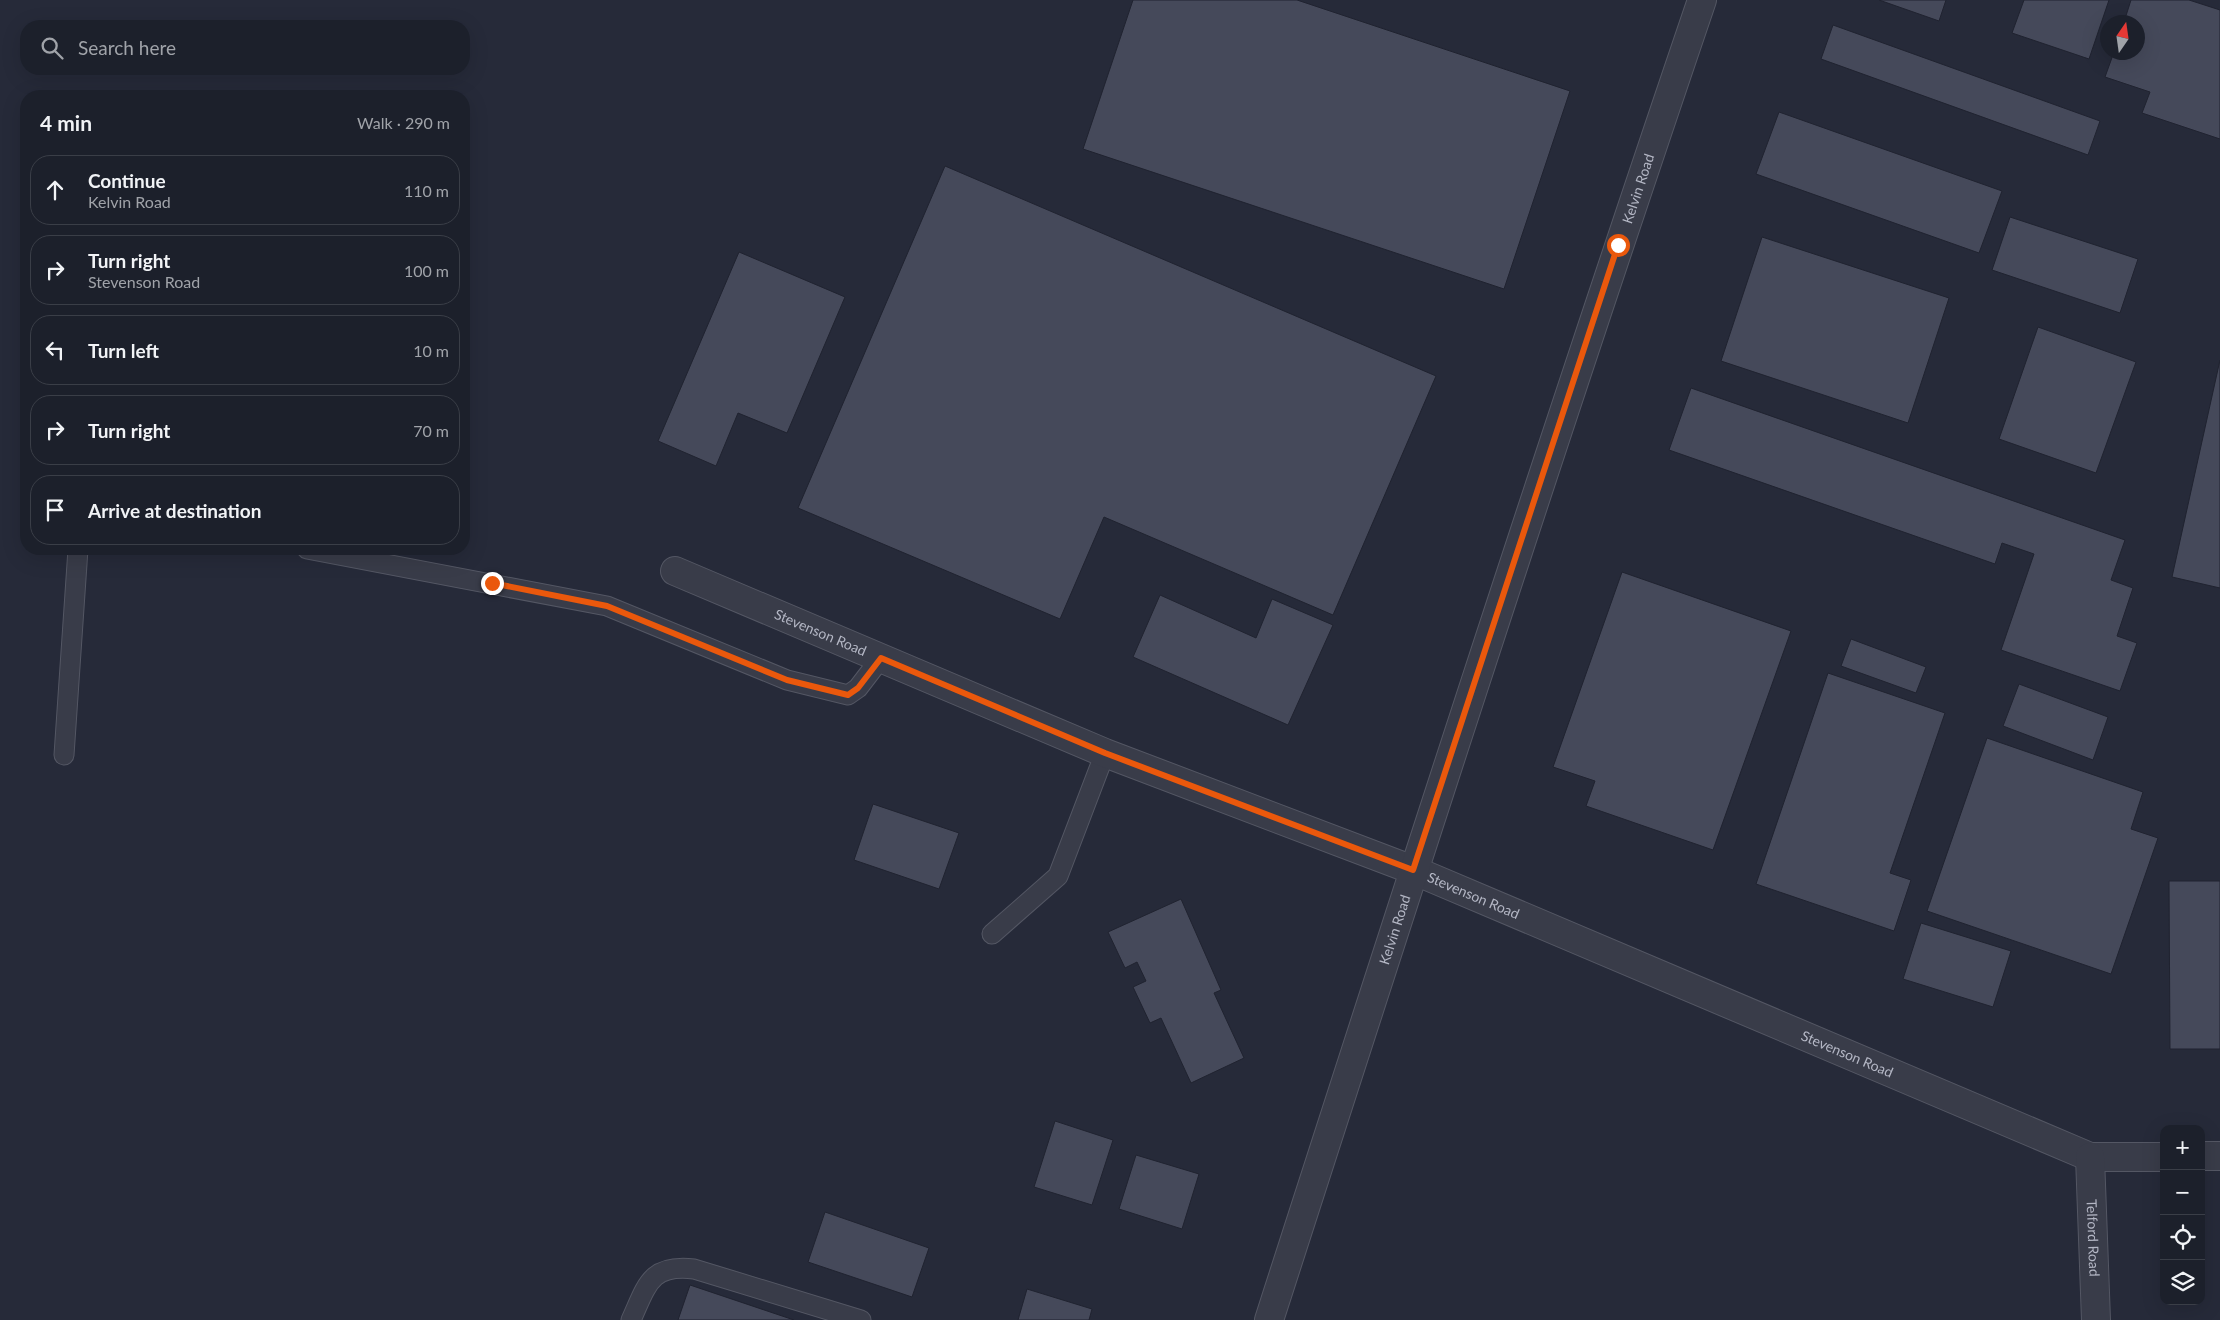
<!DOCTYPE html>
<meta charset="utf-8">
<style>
body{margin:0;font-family:Lato,sans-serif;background:#292d37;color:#f1f3f6}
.controls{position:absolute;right:15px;bottom:15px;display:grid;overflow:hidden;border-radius:10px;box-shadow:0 5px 20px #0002}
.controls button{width:45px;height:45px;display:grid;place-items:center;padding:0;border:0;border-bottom:1px solid #3a3e47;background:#1c202b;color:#f1f3f6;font:25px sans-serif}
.compass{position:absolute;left:2100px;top:15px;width:45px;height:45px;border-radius:50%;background:#1c202b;box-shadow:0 5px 20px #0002;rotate:13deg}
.stop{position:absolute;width:15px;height:15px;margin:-11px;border:4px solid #ea580c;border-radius:50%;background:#fff}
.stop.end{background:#ea580c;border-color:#fff;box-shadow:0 1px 5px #0008}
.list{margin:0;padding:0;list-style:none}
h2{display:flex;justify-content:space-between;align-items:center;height:65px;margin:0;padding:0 20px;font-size:21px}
h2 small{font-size:16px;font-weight:400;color:#a0a3a9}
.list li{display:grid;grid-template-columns:32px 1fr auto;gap:15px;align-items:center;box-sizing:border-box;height:70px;margin:0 10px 10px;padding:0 10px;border:1px solid #3a3e47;border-radius:20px}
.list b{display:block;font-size:19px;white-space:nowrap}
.list p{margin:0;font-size:16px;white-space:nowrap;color:#a0a3a9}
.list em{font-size:16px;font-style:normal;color:#a0a3a9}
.icon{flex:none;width:28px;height:28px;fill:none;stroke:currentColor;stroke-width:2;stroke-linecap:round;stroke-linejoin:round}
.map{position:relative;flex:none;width:2220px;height:1320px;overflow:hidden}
.search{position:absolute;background:#1c202b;box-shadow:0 5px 20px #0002;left:20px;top:20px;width:450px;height:55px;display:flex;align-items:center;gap:12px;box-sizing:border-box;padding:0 18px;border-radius:20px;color:#a0a3a9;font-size:19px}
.panel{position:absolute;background:#1c202b;box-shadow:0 5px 20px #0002;left:20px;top:90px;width:450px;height:465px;border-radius:20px}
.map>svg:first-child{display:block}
.building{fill:#45495a;stroke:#202330}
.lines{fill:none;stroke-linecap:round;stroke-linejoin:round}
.lane-casing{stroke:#545764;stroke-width:21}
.street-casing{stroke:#545764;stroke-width:30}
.lane{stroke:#393c49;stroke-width:19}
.street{stroke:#393c49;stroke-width:28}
.route{stroke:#ea580c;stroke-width:6}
.labels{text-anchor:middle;stroke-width:5;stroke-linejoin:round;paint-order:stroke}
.street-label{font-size:14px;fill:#b4b7c5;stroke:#1e212e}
</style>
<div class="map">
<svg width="2220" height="1320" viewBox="0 0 2220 1320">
<rect width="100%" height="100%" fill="#262a39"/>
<path class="building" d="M1133 0H1297L1570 91 1504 289 1083 149Z
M1879 0H1946L1939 21Z
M2024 0H2109L2089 59 2012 33Z
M2131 0H2189L2220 10V139L2142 113 2150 92 2105 77 2114 52H2138V22H2124Z
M1833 25 2100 121 2088 155 1821 59Z
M1779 112 2002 191 1979 253 1756 174Z
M945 166 1436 376 1333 615 1104 517 1060 619 798 508Z
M2010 217 2138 259 2120 313 1992 270Z
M1762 237 1949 298 1908 423 1721 361Z
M739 252 845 297 787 433 738 413 716 466 658 441Z
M2038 327 2136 362 2096 473 1999 439Z
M2220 360V588L2172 577Z
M1691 388 2125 540 2111 580 2133 588 2117 636 2137 643 2120 691 2001 650 2034 554 2002 543 1995 564 1669 450Z
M1622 572 1791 631 1713 850 1586 806 1595 781 1553 767Z
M1160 595 1256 638 1272 599 1333 625 1288 725 1133 657Z
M1851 639 1926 667 1916 693 1841 666Z
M1828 673 1945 713 1890 873 1911 880 1894 931 1756 884Z
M2019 684 2108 717 2093 760 2003 726Z
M1987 738 2143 792 2131 829 2158 838 2111 974 1927 911Z
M873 804 959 833 939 889 854 860Z
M2169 881H2220V1049H2170Z
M1181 899 1221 990 1214 993 1244 1058 1191 1083 1161 1018 1150 1023 1133 987 1146 981 1137 962 1125 968 1108 932Z
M1921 923 2011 951 1993 1007 1903 979Z
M1055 1121 1113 1140 1092 1205 1034 1187Z
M1136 1155 1199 1174 1182 1229 1119 1209Z
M825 1212 929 1248 912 1297 808 1262Z
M690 1285 794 1320H678Z
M1027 1289 1092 1309 1089 1320H1018Z"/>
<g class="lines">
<defs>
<path id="lane" d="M307 549 607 606 787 680 848 695 858 688 881 658
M64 755 78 549
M992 934 1058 876 1105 753
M631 1320C647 1285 650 1264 694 1269L861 1320"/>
<g id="street">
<path id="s1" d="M675 571 1105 753 1413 870 2090 1157H2164"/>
<path d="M2201 1156H2220"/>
<path id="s2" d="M2090 1157 2096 1320"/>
<path id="s3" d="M1269 1320C1411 879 1553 438 1702 0"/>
</g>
</defs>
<use href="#lane" class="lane-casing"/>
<use href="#street" class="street-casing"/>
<use href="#lane" class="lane"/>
<use href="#street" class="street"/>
</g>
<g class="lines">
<path class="route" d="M492 583 607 606 787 680 848 695 858 688 881 658 1105 753 1413 870 1618 245"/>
</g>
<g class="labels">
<g class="street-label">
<text dy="5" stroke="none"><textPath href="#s3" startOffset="1190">Kelvin Road</textPath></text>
<text dy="5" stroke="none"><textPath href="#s1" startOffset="158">Stevenson Road</textPath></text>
<text dy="5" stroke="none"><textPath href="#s1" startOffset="862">Stevenson Road</textPath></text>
<text dy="5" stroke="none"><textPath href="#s3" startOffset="410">Kelvin Road</textPath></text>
<text dy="5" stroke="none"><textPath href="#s1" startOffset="1268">Stevenson Road</textPath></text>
<text dy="5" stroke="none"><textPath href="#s2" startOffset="81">Telford Road</textPath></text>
</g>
</g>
</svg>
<div class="controls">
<button>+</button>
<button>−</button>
<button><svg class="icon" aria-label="locate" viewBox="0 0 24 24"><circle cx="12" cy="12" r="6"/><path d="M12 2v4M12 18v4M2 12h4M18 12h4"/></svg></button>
<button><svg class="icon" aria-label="layers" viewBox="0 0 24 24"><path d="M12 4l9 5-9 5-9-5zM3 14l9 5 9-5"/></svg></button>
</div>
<svg class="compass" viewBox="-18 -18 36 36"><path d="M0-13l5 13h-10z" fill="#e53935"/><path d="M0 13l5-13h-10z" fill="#a0a3a9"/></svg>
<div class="stop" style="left:1618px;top:245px"></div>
<div class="stop end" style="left:492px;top:583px"></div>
<div class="search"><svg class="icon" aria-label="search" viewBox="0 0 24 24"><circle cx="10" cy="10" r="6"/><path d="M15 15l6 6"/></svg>Search here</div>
<section class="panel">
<h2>4 min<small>Walk · 290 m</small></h2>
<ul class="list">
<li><svg class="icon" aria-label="ahead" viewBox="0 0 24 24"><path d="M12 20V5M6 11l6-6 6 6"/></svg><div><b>Continue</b><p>Kelvin Road</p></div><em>110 m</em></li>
<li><svg class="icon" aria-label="right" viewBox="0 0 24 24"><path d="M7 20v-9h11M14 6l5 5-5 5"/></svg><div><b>Turn right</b><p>Stevenson Road</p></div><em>100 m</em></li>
<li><svg class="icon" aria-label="left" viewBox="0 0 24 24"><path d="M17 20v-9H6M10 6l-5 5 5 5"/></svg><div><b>Turn left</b></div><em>10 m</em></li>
<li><svg class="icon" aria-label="right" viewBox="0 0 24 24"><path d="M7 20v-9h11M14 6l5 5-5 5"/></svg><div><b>Turn right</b></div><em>70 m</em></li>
<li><svg class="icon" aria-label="arrive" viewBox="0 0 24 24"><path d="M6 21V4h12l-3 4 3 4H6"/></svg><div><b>Arrive at destination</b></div></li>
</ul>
</section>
</div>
